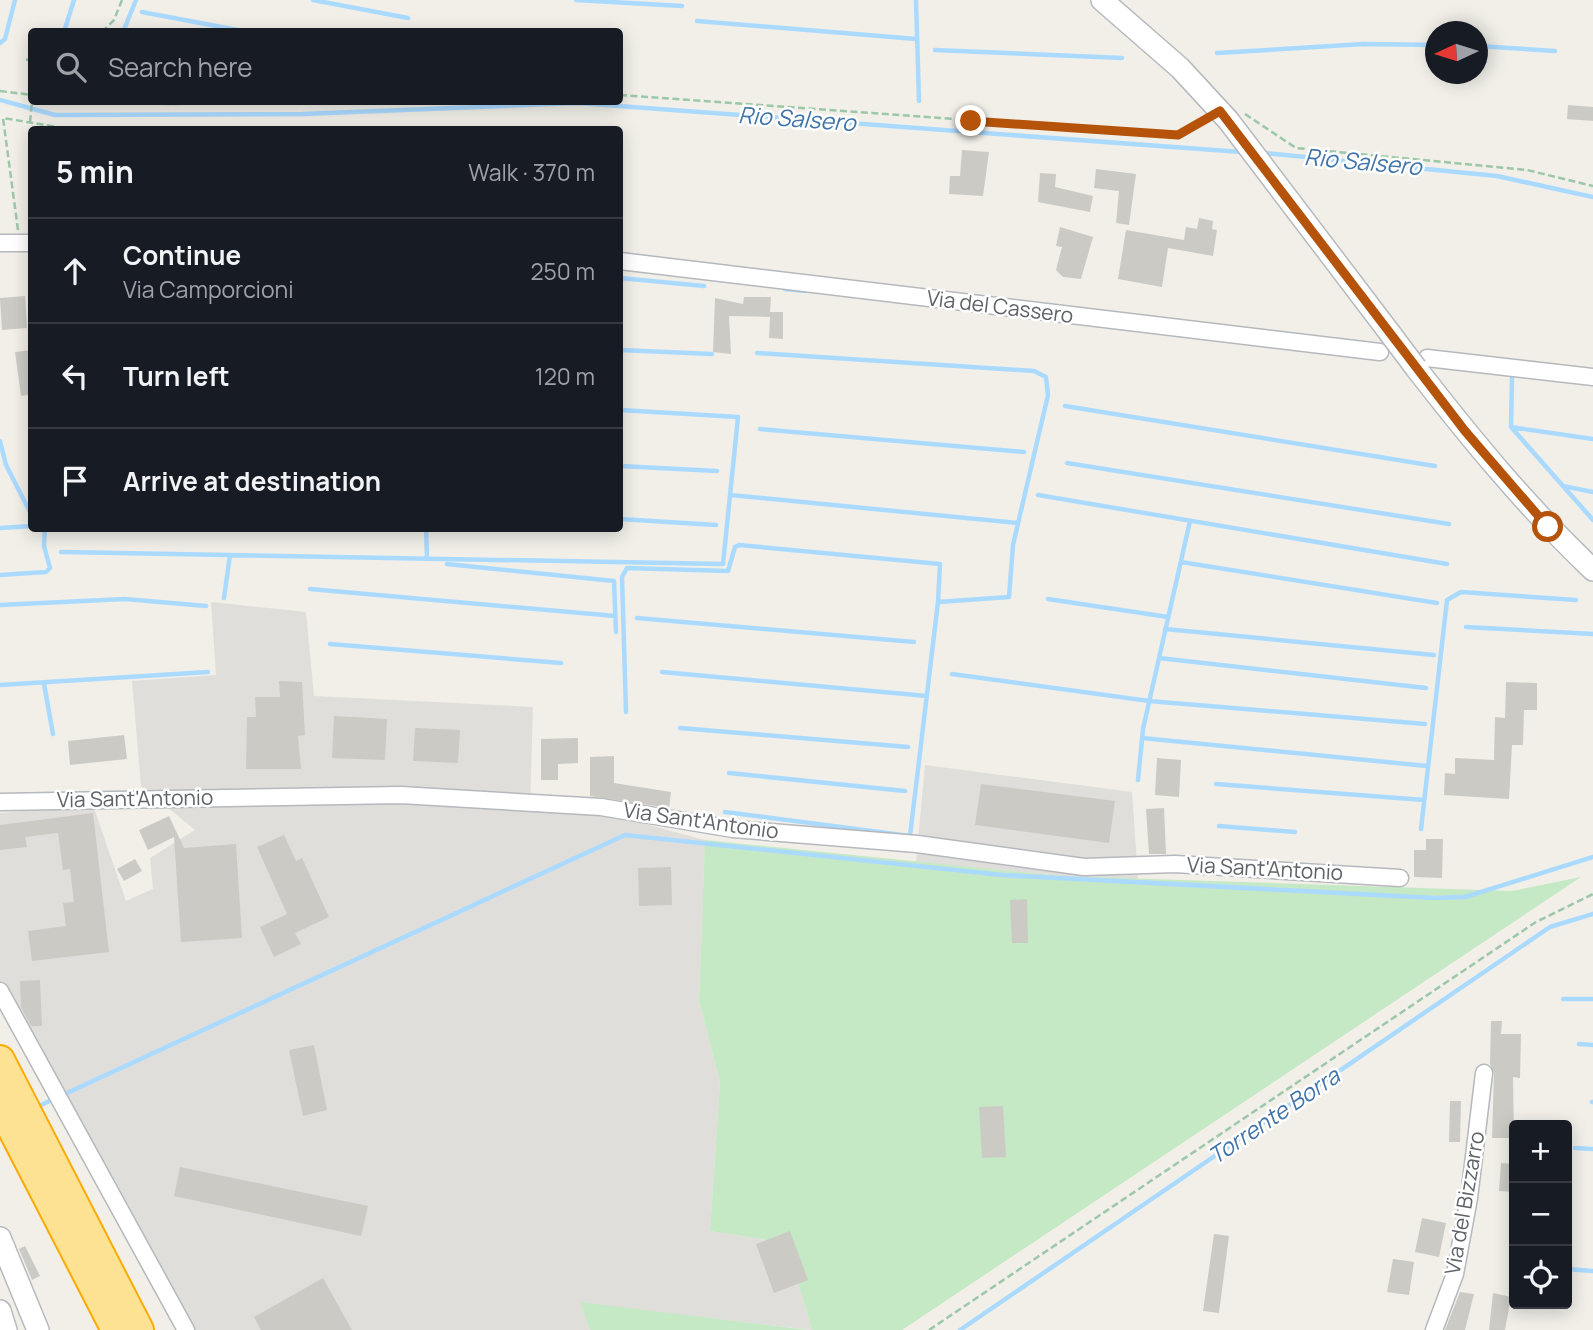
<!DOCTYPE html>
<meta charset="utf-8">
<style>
body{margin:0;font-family:Manrope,sans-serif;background:#242831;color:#f1f3f6}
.controls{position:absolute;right:21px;bottom:21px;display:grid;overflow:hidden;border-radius:7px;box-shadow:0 4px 18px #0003}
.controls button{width:63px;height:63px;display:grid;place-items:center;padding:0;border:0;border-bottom:2px solid #363941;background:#171b24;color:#f1f3f6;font:35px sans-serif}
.compass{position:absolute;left:1425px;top:21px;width:63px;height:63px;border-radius:50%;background:#171b24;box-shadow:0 4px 18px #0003;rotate:266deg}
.stop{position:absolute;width:21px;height:21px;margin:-16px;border:5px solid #b45309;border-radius:50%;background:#fff}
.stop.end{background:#b45309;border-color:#fff;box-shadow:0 2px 7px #0008}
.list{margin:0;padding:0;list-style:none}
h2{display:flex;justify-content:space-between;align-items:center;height:91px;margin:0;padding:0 28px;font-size:30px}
h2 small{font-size:23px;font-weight:400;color:#9ea1a6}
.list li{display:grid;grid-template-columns:46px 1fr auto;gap:21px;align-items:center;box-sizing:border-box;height:105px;padding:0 28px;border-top:2px solid #363941}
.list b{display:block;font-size:26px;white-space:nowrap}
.list p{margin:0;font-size:23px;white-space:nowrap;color:#9ea1a6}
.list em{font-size:23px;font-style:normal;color:#9ea1a6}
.icon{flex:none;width:38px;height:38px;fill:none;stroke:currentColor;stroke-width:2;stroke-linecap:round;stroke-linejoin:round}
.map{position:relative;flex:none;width:1593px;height:1330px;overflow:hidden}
.search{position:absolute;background:#171b24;box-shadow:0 4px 18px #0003;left:28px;top:28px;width:595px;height:77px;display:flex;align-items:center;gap:18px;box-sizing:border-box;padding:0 24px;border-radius:7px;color:#9ea1a6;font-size:26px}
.panel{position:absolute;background:#171b24;box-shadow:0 4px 18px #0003;left:28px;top:126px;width:595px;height:406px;border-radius:7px}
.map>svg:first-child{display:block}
.industrial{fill:#e0deda}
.green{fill:#c5e8c5}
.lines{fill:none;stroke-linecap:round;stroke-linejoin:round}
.stream{stroke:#aadaff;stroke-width:4.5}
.building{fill:#cccac5}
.street-casing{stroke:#b5b8bc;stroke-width:19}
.secondary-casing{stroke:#b6babf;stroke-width:24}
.highway-casing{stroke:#f9ab00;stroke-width:32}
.path{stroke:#9cc7a9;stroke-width:2.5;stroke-dasharray:7 3.5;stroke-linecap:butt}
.street{stroke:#fff;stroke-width:16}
.secondary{stroke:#fff;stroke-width:21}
.highway{stroke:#fde293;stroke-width:28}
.secondary-bridge-casing{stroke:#b6babf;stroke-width:24;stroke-linecap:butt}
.secondary-bridge{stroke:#fff;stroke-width:21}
.route{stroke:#b45309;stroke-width:9}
.labels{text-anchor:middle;stroke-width:5;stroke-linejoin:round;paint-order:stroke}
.street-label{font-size:21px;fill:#5f6368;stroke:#fff}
.water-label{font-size:23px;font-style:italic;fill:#4174aa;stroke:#fff}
</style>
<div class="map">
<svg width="1593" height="1330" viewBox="0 0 1593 1330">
<rect width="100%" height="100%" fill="#f1efe8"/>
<path class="industrial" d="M211 602 306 612 314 696 533 707 530 809 604 813 705 840 699 1001 720 1082 710 1231 786 1243 812 1330 581 1303 590 1330H191L0 987V813L93 805 126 901 153 889 150 858 195 830 141 786 132 681 216 675Z
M925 765 1132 792 1138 879 1061 876 916 862Z"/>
<path class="green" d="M705 840 1061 876 1512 891 1581 877 902 1330H812L786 1243 710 1231 720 1082 699 1001Z
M580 1302 809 1330H590Z"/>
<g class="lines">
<path class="stream" d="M313 0 408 18
M576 0 682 6
M916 0 919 101
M142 12 248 32
M697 21 916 39
M64 32 74 0
M123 32 136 0
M0 43 5 39 15 0
M1478 46 1555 51
M935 50 1122 58
M1217 53 1364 44 1436 45
M0 100 55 115 303 114 578 103 1241 152
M1264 153 1497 176 1593 197
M620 278 704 286
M785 289 805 291
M620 350 712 354
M1512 377 1511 427 1593 520
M1065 406 1435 466
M1511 427 1593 439
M760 429 1024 452
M0 441 6 465 32 516
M1067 463 1449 524
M620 466 717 471
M1563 486 1593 492
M730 495 1018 523
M1038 495 1447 564
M620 519 716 525
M0 528 32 526
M426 528 427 558
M61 552 723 564 738 417 620 410
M1181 562 1437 603
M447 564 614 581 616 632
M0 575 46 572 50 568 44 546 45 528
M310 589 615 616
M224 598 230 555
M1048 599 1168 617
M0 605 125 599 206 606
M637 618 914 642
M1466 627 1593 634
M1165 629 1434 655
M330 644 561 663
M1159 658 1426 688
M662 672 927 696
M952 674 1149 701 1425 724
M44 684 53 734
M0 685 208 672
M626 712 622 577 627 568 728 571 735 547 739 545 940 564 938 602
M680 728 908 747
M1142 738 1427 766
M729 773 905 791
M1138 780 1143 729 1190 521
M1216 784 1424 800
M725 812 910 836 938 602 1009 597 1013 545 1048 395 1046 377 1034 371 757 353
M1219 826 1295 832
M1421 829 1447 600 1461 592 1576 600
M1563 999H1593
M1579 1044 1593 1045
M1592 1102H1593
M41 1105 625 835 1002 875 1434 898 1465 897 1593 857
M1575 1148 1593 1149
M1567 1269 1593 1271
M960 1330 1550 927 1593 914"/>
</g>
<path class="building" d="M1568 105 1593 107V121L1567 119Z
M962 150 989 152 983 196 949 194 950 176H960Z
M1096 169 1136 174 1129 225 1116 223 1119 191 1094 188Z
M1040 173 1056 174 1055 187 1093 196 1090 212 1038 202Z
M1199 218 1213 221 1212 229 1217 230 1213 256 1168 248 1162 287 1118 279 1126 230 1184 240 1186 227 1197 229Z
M1060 227 1093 237 1081 279 1063 277 1056 270 1062 247 1056 246Z
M25 296 27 328 2 330 0 298Z
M744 297H771L770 312H783V339L769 338 770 317 729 316 731 354 713 352 715 298 743 304Z
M32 350V394L21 396 15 352Z
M279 681 302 682 305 735 298 736 301 769H246L247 717H256L255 697H280Z
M1506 682 1537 683V710H1524L1523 745H1512L1509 799 1444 795 1445 773 1455 774V758L1494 760 1495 717 1505 718Z
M334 716 387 719 385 760 332 758Z
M415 728 460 730 458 763 413 761Z
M124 735 127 759 70 765 68 741Z
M578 738V763L558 764V780H541V739Z
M614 756V783L671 792 669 808 590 796V757Z
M1157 758 1181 760 1179 797 1155 795Z
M981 784 1115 801 1109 843 975 825Z
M1164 808 1166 854H1149L1146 809Z
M93 813 109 952 32 961 28 931 66 926 63 903 74 902 70 869 63 870 58 833 25 837 27 847 0 850V825Z
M169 816 184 848 236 844 242 938 181 942 174 837 148 850 139 830Z
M284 835 296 861 302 858 329 917 295 933 301 944 274 957 260 927 287 914 257 847Z
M1426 839H1443L1442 878 1414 877V850H1426Z
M135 859 142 871 124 881 117 869Z
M671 867 672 905 639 906 638 868Z
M1027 899 1028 943H1012L1010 900Z
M40 980 42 1026H31L21 1007 20 981Z
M1491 1021H1502L1501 1034H1521L1520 1078 1513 1077 1514 1138H1492L1494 1074 1490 1064Z
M314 1045 327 1110 303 1116 289 1050Z
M1450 1101H1461L1460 1142H1449Z
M1003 1106 1006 1157 982 1158 979 1107Z
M1501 1163 1514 1164V1192L1499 1191Z
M180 1167 368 1206 361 1236 174 1196Z
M1422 1218 1446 1223 1439 1257 1415 1252Z
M790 1231 808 1280 774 1293 756 1244Z
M1214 1234 1229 1236 1219 1313 1203 1311Z
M25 1246 40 1276 32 1280 19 1249Z
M1393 1259 1414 1262 1409 1295 1387 1292Z
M323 1278 352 1330H261L254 1317Z
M1460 1292 1474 1294 1465 1330H1445Z
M1493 1293 1511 1297 1505 1330H1489Z"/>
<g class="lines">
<defs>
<path id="street" d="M0 243H32
M620 261 1380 352
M1427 358 1593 377
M0 802 401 795 601 807 733 829 917 844 1084 867 1175 864 1400 878
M0 991 186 1330
M1434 1330 1455 1274 1469 1198 1484 1073"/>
<path id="secondary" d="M1102 0 1180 68 1228 120 1389 332
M1416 368C1471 439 1527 507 1593 570
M0 1238 38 1330
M0 1311 6 1330"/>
<path id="highway" d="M0 1060 139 1330
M0 1105 116 1330"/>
</defs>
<use href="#street" class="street-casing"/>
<use href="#secondary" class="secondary-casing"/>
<use href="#highway" class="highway-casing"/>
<path class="path" d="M102 32 114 20 122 0
M26 60 32 59
M0 91 32 95
M620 95 1178 135 1206 119
M58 102 171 104 236 102
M1245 114 1296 148 1527 170 1593 186
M30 122 32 102
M18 230 3 118 75 130
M929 1330 1536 922 1593 894"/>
<use href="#street" class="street"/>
<use href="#secondary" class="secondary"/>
<use href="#highway" class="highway"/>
<defs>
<path id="secondary-bridge" d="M1389 332 1416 368"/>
</defs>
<use href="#secondary-bridge" class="secondary-bridge-casing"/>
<use href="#secondary-bridge" class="secondary-bridge"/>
</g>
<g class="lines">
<path class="route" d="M971 121 1178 135 1220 111 1465 431 1548 527"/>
</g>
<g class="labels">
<g class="street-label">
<text transform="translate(1000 307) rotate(7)" y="7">Via del Cassero</text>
<text transform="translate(135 799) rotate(-1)" y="7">Via Sant'Antonio</text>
<text transform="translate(701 821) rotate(8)" y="7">Via Sant'Antonio</text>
<text transform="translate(1265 869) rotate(3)" y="7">Via Sant'Antonio</text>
<text transform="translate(1465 1203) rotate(-80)" y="7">Via del Bizzarro</text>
</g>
<g class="water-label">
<text transform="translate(797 119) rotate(4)" y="8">Rio Salsero</text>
<text transform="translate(1363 162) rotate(5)" y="8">Rio Salsero</text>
<text transform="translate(1274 1116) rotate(-34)" y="8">Torrente Borra</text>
</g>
</g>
</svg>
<div class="controls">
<button>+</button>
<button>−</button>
<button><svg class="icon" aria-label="locate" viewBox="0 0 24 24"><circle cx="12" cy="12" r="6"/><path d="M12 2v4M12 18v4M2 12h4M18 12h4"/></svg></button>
</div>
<svg class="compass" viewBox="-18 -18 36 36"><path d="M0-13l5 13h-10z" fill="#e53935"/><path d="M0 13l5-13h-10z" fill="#9ea1a6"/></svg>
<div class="stop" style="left:1548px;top:527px"></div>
<div class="stop end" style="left:971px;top:121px"></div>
<div class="search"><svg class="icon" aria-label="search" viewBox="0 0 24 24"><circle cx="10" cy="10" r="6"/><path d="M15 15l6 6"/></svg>Search here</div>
<section class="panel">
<h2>5 min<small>Walk · 370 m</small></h2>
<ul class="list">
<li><svg class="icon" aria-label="ahead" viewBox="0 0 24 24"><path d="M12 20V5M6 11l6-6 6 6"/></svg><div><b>Continue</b><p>Via Camporcioni</p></div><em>250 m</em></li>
<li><svg class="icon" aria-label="left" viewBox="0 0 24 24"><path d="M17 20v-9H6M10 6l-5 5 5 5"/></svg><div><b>Turn left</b></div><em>120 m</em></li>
<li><svg class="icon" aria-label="arrive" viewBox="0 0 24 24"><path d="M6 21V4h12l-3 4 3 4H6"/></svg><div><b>Arrive at destination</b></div></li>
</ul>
</section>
</div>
